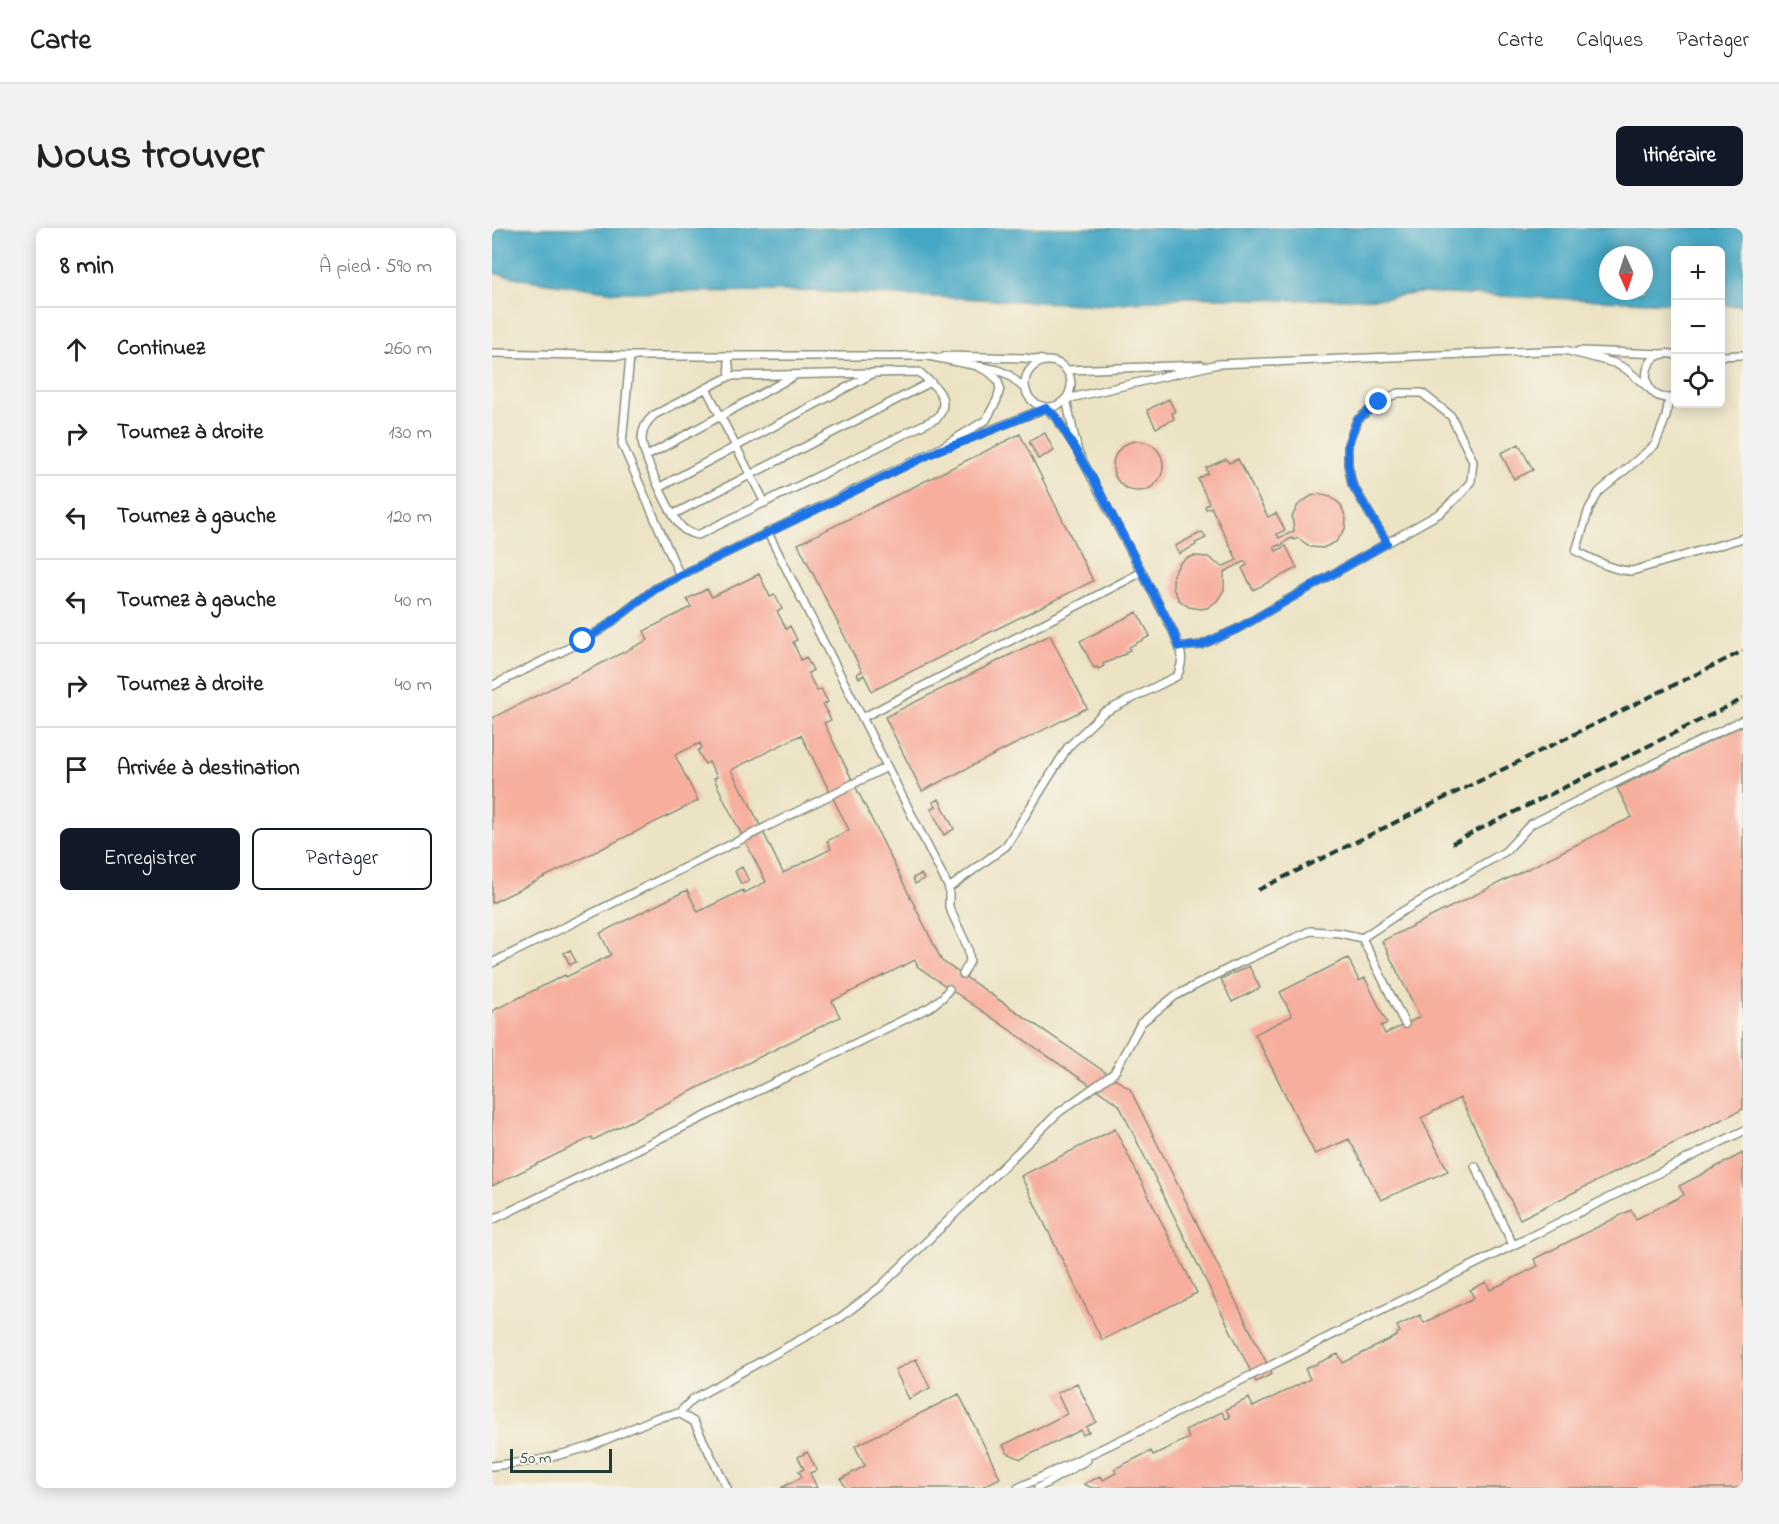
<!DOCTYPE html>
<html lang="fr">
<meta charset="utf-8">
<style>
body{margin:0;font-family:"Indie Flower",sans-serif;background:#f2f2f2;color:#222}
.controls{position:absolute;right:18px;top:18px;display:grid;overflow:hidden;border-radius:9px;box-shadow:0 3px 15px #0003}
.controls button{width:54px;height:54px;display:grid;place-items:center;padding:0;border:0;border-bottom:2px solid #e0e0e0;background:#fff;color:#222;font:30px sans-serif}
.compass{position:absolute;left:1107px;top:18px;width:54px;height:54px;border-radius:50%;background:#fff;box-shadow:0 3px 15px #0003;rotate:177deg}
.scale{position:absolute;left:18px;bottom:15px;width:102px;box-sizing:border-box;padding-left:6px;border:3px solid #1f3d34;border-top:0;font-size:16px;line-height:21px;white-space:nowrap;color:#1f3d34;-webkit-text-stroke:4px #f7f3e8;paint-order:stroke}
.stop{position:absolute;width:18px;height:18px;margin:-14px;border:4px solid #1a73e8;border-radius:50%;background:#fff}
.stop.end{background:#1a73e8;border-color:#fff;box-shadow:0 2px 6px #0008}
.list{margin:0;padding:0;list-style:none}
h2{display:flex;justify-content:space-between;align-items:center;height:78px;margin:0;padding:0 24px;font-size:26px}
h2 small{font-size:20px;font-weight:400;color:#767676}
.list li{display:grid;grid-template-columns:39px 1fr auto;gap:18px;align-items:center;box-sizing:border-box;height:84px;padding:0 24px;border-top:2px solid #e0e0e0}
.list b{display:block;font-size:22px;white-space:nowrap}
.list em{font-size:20px;font-style:normal;color:#767676}
.actions{display:flex;gap:12px;padding:18px 24px}
.actions a{flex:1;padding:14px 0;border:2px solid #111827;border-radius:9px;text-align:center;font-size:21px;color:#111827}
.actions .main{background:#111827;color:#fff}
.icon{flex:none;width:33px;height:33px;fill:none;stroke:currentColor;stroke-width:2;stroke-linecap:round;stroke-linejoin:round}
.map{position:relative;flex:none;width:1251px;height:1260px;overflow:hidden;border-radius:9px}
header{display:flex;align-items:center;gap:36px;box-sizing:border-box;height:84px;padding:0 30px;background:#fff;border-bottom:2px solid #e0e0e0}
header strong{font-size:28px}
nav{display:flex;gap:33px;margin-inline-start:auto;font-size:21px}
.intro{display:flex;align-items:center;justify-content:space-between;box-sizing:border-box;height:144px;padding:0 36px}
h1{margin:0;font-size:42px}
.button{padding:15px 27px;border-radius:9px;background:#111827;color:#fff;font-size:21px;font-weight:700}
main{display:flex;gap:36px;padding:0 36px}
aside{flex:1;background:#fff;border-radius:9px;box-shadow:0 3px 15px #0003}
.map>svg:first-child{display:block}
.water{fill:#44a7c4;stroke:#32727c;stroke-width:1.5;fill-rule:evenodd}
.building{fill:#f7ae9d;fill-rule:evenodd}
.lines{fill:none;stroke-linecap:round;stroke-linejoin:round}
.lane-casing{stroke:#86907c;stroke-width:10}
.lane{stroke:#fff;stroke-width:7}
.rail{stroke:#1f3d34;stroke-width:4;stroke-dasharray:9 4.5;stroke-linecap:butt}
.route{stroke:#1a73e8;stroke-width:8}
</style>
<header>
<strong>Carte</strong>
<nav><a>Carte</a><a>Calques</a><a>Partager</a></nav>
</header>
<div class="intro"><h1>Nous trouver</h1><a class="button">Itinéraire</a></div>
<main>
<aside>
<h2>8 min<small>À pied · 590 m</small></h2>
<ul class="list">
<li><svg class="icon" aria-label="ahead" viewBox="0 0 24 24"><path d="M12 20V5M6 11l6-6 6 6"/></svg><div><b>Continuez</b></div><em>260 m</em></li>
<li><svg class="icon" aria-label="right" viewBox="0 0 24 24"><path d="M7 20v-9h11M14 6l5 5-5 5"/></svg><div><b>Tournez à droite</b></div><em>130 m</em></li>
<li><svg class="icon" aria-label="left" viewBox="0 0 24 24"><path d="M17 20v-9H6M10 6l-5 5 5 5"/></svg><div><b>Tournez à gauche</b></div><em>120 m</em></li>
<li><svg class="icon" aria-label="left" viewBox="0 0 24 24"><path d="M17 20v-9H6M10 6l-5 5 5 5"/></svg><div><b>Tournez à gauche</b></div><em>40 m</em></li>
<li><svg class="icon" aria-label="right" viewBox="0 0 24 24"><path d="M7 20v-9h11M14 6l5 5-5 5"/></svg><div><b>Tournez à droite</b></div><em>40 m</em></li>
<li><svg class="icon" aria-label="arrive" viewBox="0 0 24 24"><path d="M6 21V4h12l-3 4 3 4H6"/></svg><div><b>Arrivée à destination</b></div></li>
</ul>
<div class="actions"><a class="main">Enregistrer</a><a>Partager</a></div>
</aside>
<div class="map">
<svg width="1251" height="1260" viewBox="0 0 1251 1260">
<rect width="100%" height="100%" fill="#f7f3e8"/>
<filter id="ink" filterUnits="userSpaceOnUse"><feTurbulence type="fractalNoise" baseFrequency=".0167" numOctaves="2"/><feDisplacementMap in="SourceGraphic" scale="12" xChannelSelector="R" yChannelSelector="G"/><feConvolveMatrix kernelMatrix="1 2 1 2 8 2 1 2 1" color-interpolation-filters="sRGB"/></filter>
<filter id="wash" filterUnits="userSpaceOnUse"><feTurbulence type="fractalNoise" baseFrequency=".008" numOctaves="4" result="noise"/><feDisplacementMap in="SourceGraphic" scale="24" xChannelSelector="R" yChannelSelector="G"/><feGaussianBlur stdDeviation="1.35" result="paint"/><feColorMatrix in="noise" values="0 0 0 0 0 0 0 0 0 0 0 0 0 0 0 0 0 1.4 0 .05"/><feComposite in="paint" operator="in"/></filter>
<g filter="url(#wash)">
<rect width="100%" height="100%" fill="#ece3c4"/>
<path class="water" d="M0 0H1251V78L1229 77 1228 22H1184L1183 75 927 65 893 70 796 72 692 69 609 77 317 63 123 64 48 54 0 45ZM1116 27H1152V63H1116Z"/>
<g id="blocks">
<path class="building" d="M677 171 683 184 680 185 682 191 664 200 655 182Z
M553 205 562 223 546 231 537 213Z
M528 206 601 353 380 463 372 447 367 450 365 446 370 443 306 316Z
M621 238a25 25 0 1 1 50 0a25 25 0 1 1-50 0Z
M1027 216 1041 242 1022 251 1009 225Z
M734 231 737 235 746 231 776 289 784 285 793 302 785 306 787 310 802 303 800 289 806 277 819 268 828 266 839 269 849 277 854 291 853 301 844 314 831 320 819 319 806 310 802 312 800 310 791 315V316L788 318 787 317 782 319 784 323 794 318 805 340 761 362 750 340 755 337 753 333 732 344V362L725 373 715 380 709 381 697 379 687 372 681 360V347L688 335 695 330 702 328 716 329 730 339 745 332 719 279 714 281 713 278 717 275 706 251 716 245 714 240Z
M710 304 714 310 703 315 704 317 687 326 683 318Z
M267 346 278 369 283 367 290 381 285 383 294 401 298 398 305 412 301 414 309 432 314 429 321 442 316 445 325 463 329 461 336 474 331 477 339 492 332 495 450 733 638 861 780 1146 764 1154 627 877 426 739 423 732 340 773 348 789 101 912 100 909 0 958V783L73 747 74 749 119 727 108 705 195 662 206 684 251 662 252 665 274 654 233 574 222 550 225 549 217 534 213 536 206 523 210 520 208 515 183 527 206 573 0 675V490L156 412 152 403 199 379 195 371 215 361 220 369ZM309 507 357 602 335 613 339 621 291 645 252 564 251 565 239 542Z
M645 384 658 408 637 419 638 422 633 424 634 426 623 430V431L611 436 612 438 606 441 605 439 602 440 588 413Z
M558 407 595 480 430 563 393 489Z
M1251 497V881L1028 991 968 870 929 890 956 943 889 972 857 911 823 926 763 806 800 788 788 764 856 730 867 753 873 750 895 795 889 798 893 806 928 789 890 713 1140 589 1125 560Z
M447 571 462 601 452 607 439 581 444 578 441 574Z
M250 639 257 653 249 656 243 643Z
M429 646 432 651 423 656 421 650Z
M78 722 84 734 78 737 72 725Z
M757 738 768 760 740 774 729 751Z
M623 901 705 1065 610 1112 529 948Z
M1251 925V1260H600L592 1256 609 1248 611 1252 624 1245 622 1241 659 1223 661 1227 697 1210 693 1202 730 1184 734 1191 738 1189 734 1181 757 1170 761 1179 818 1151 813 1141 846 1126 851 1135 905 1108V1106L908 1104 905 1098 928 1087 932 1095 982 1070 978 1062 994 1054 998 1062 1046 1038 1042 1031 1139 982 1144 991 1192 967 1187 958Z
M424 1131 438 1160 417 1171 403 1142Z
M585 1155 604 1194 594 1199 597 1204 591 1207 589 1202 529 1231 515 1225 511 1217 575 1186 565 1165Z
M467 1166 508 1250 488 1260H354L349 1251 373 1238 363 1218Z
M315 1224 325 1242 318 1245 325 1260H289L310 1249 307 1243 312 1241 306 1229Z"/>
</g>
</g>
<g filter="url(#ink)">
<use href="#blocks" fill-opacity="0" stroke="#86907c" stroke-width="1.5"/>
<g class="lines">
<defs>
<path id="lane" d="M1087 123 1171 126
M0 125 138 128H436L506 142 517 147 532 160
M1184 127C1146 116 1143 178 1184 169
M138 128 130 216 188 348
M236 128 238 148
M452 128 532 130 551 132
M1228 128 1251 127
M533 156a23 23 0 1 1 46 0a23 23 0 1 1-46 0Z
M575 142 709 137
M427 144C442 157 461 170 445 190L206 307C199 306 192 303 187 296 177 283 150 227 150 211 150 201 155 193 162 187L238 148Z
M214 160 273 275
M1177 170 1174 189 1163 217 1107 264 1097 281 1084 323C1101 331 1121 343 1140 343L1251 310
M458 218 554 180 564 190 584 220
M155 228 302 148
M168 259 380 146
M182 286 439 154
M276 305 457 660V679L476 720 478 733 471 746
M687 419 709 417 745 401 895 315 948 285 970 265 979 253 981 233 959 188 930 165H906L887 174 865 192 856 216V236L860 256 895 315
M0 458 91 413 113 399 164 360 199 342 447 221 494 192 505 172 508 160 505 151 497 144 483 137
M370 490 650 344
M457 660 514 618 576 519 611 485 685 448C694 430 688 421 681 403L586 224 574 171 726 136 1073 122 1122 135 1134 141 1158 161
M870 710 913 796
M0 735 395 539
M983 938 1021 1017
M0 992 438 779 451 769 457 761
M187 1185 201 1171 349 1089 388 1059 566 885 622 845 649 795 683 768 747 735 818 703 848 705 870 710 906 686 1014 623 1039 596 1251 492
M0 1238 48 1232 97 1219 164 1190 187 1185 202 1194 235 1260
M526 1260 641 1206 1251 903
M546 1260 595 1232"/>
</defs>
<use href="#lane" class="lane-casing"/>
<use href="#lane" class="lane"/>
<path class="rail" d="M960 615 1251 471
M766 662 1251 423"/>
</g>
</g>
<g class="lines" filter="url(#ink)">
<path class="route" d="M91 413 113 399 164 360 199 342 447 222 465 216 554 180 564 189 600 249 681 403 687 419 709 417 745 401 895 315 860 256 856 236V216L865 192 887 174"/>
</g>
</svg>
<div class="controls">
<button>+</button>
<button>−</button>
<button><svg class="icon" aria-label="locate" viewBox="0 0 24 24"><circle cx="12" cy="12" r="6"/><path d="M12 2v4M12 18v4M2 12h4M18 12h4"/></svg></button>
</div>
<svg class="compass" viewBox="-18 -18 36 36"><path d="M0-13l5 13h-10z" fill="#e53935"/><path d="M0 13l5-13h-10z" fill="#767676"/></svg>
<div class="scale">50 m</div>
<div class="stop" style="left:91px;top:413px"></div>
<div class="stop end" style="left:887px;top:174px"></div>
</div>
</main>
